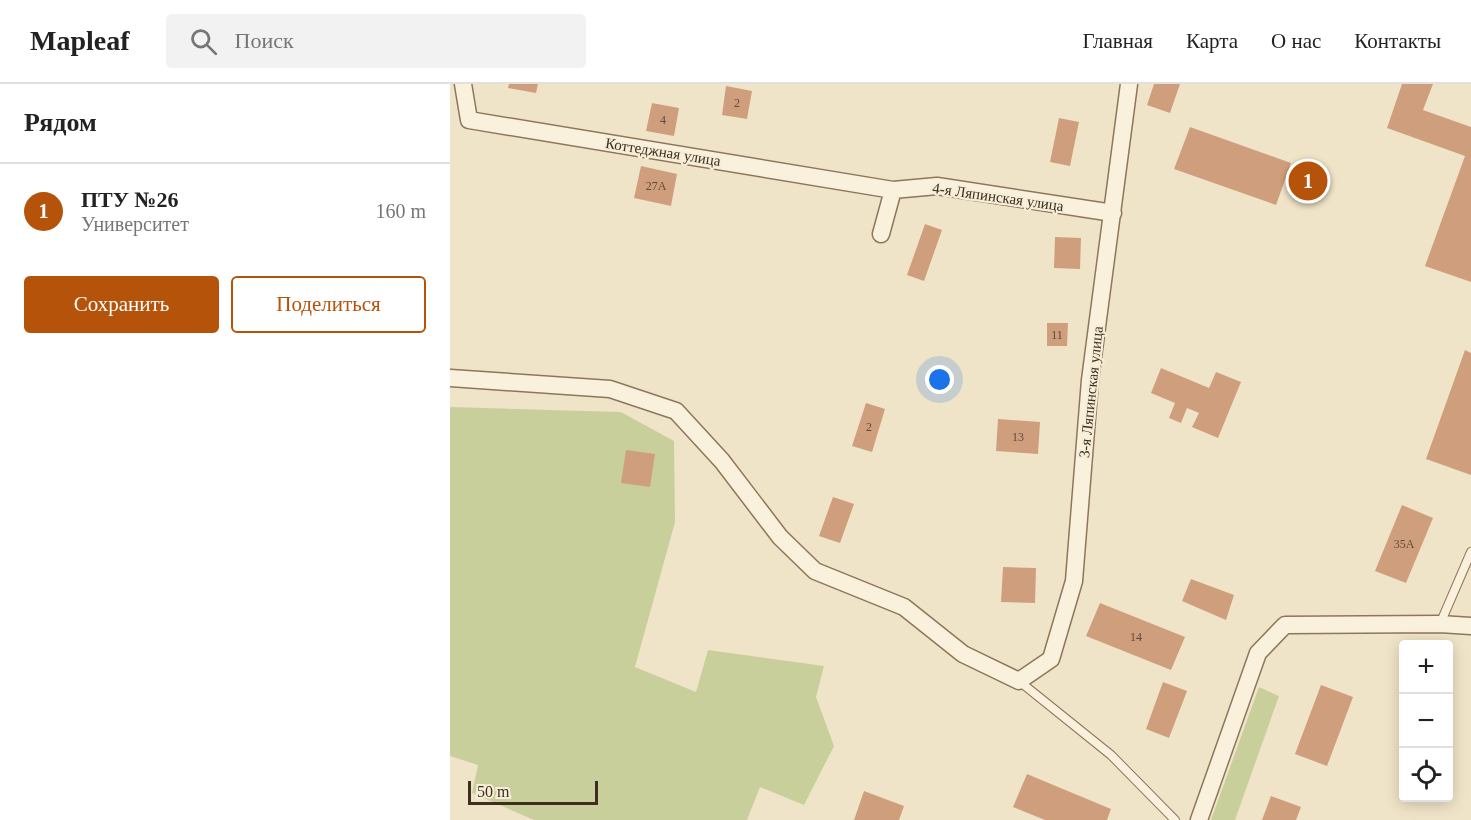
<!DOCTYPE html>
<html lang="ru">
<meta charset="utf-8">
<style>
body{margin:0;font-family:Georgia,serif;background:#f2f2f2;color:#222}
.controls{position:absolute;right:18px;bottom:18px;display:grid;overflow:hidden;border-radius:6px;box-shadow:0 3px 15px #0003}
.controls button{width:54px;height:54px;display:grid;place-items:center;padding:0;border:0;border-bottom:2px solid #e0e0e0;background:#fff;color:#222;font:30px sans-serif}
.scale{position:absolute;left:18px;bottom:15px;width:130px;box-sizing:border-box;padding-left:6px;border:3px solid #3d2e20;border-top:0;font-size:16px;line-height:21px;white-space:nowrap;color:#3d2e20;-webkit-text-stroke:4px #f7eed8;paint-order:stroke}
.you{position:absolute;left:490px;top:296px;width:21px;height:21px;margin:-15px;border:4px solid #fff;border-radius:50%;background:#1a73e8;box-shadow:0 0 0 9px #1a73e833}
.badge{display:grid;place-items:center;width:39px;height:39px;border-radius:50%;background:#b45309;color:#fff;font-size:20px;font-weight:700}
.pin{position:absolute;translate:-50% -50%;border:3px solid #fff;box-shadow:0 2px 6px #0006}
.list{margin:0;padding:0;list-style:none}
h2{display:flex;justify-content:space-between;align-items:center;height:78px;margin:0;padding:0 24px;font-size:26px}
h2 small{font-size:20px;font-weight:400;color:#767676}
.list li{display:grid;grid-template-columns:39px 1fr auto;gap:18px;align-items:center;box-sizing:border-box;height:96px;padding:0 24px;border-top:2px solid #e0e0e0}
.list b{display:block;font-size:22px;white-space:nowrap}
.list p{margin:0;font-size:20px;white-space:nowrap;color:#767676}
.list em{font-size:20px;font-style:normal;color:#767676}
.actions{display:flex;gap:12px;padding:18px 24px}
.actions a{flex:1;padding:14px 0;border:2px solid #b45309;border-radius:6px;text-align:center;font-size:21px;color:#b45309}
.actions .main{background:#b45309;color:#fff}
.icon{flex:none;width:33px;height:33px;fill:none;stroke:currentColor;stroke-width:2;stroke-linecap:round;stroke-linejoin:round}
.map{position:relative;flex:none;width:1021px;height:736px;overflow:hidden}
header{display:flex;align-items:center;gap:36px;box-sizing:border-box;height:84px;padding:0 30px;background:#fff;border-bottom:2px solid #e0e0e0}
header strong{font-size:28px}
nav{display:flex;gap:33px;margin-inline-start:auto;font-size:21px}
.search{width:420px;height:54px;background:#f2f2f2;display:flex;align-items:center;gap:15px;box-sizing:border-box;padding:0 21px;border-radius:6px;color:#767676;font-size:22px}
main{display:flex}
aside{flex:1;background:#fff}
.map>svg:first-child{display:block}
.green{fill:#c9cf9b}
.building{fill:#cf9f7d}
.lines{fill:none;stroke-linecap:round;stroke-linejoin:round}
.service-casing{stroke:#8d765c;stroke-width:10}
.minor-casing{stroke:#8d765c;stroke-width:19}
.service{stroke:#faf1dc;stroke-width:8}
.minor{stroke:#faf1dc;stroke-width:16}
.labels{text-anchor:middle;stroke-width:4.5;stroke-linejoin:round;paint-order:stroke}
.number-label{font-size:12px;fill:#624a37}
.street-label{font-size:15px;fill:#3d2e20;stroke:#f7eed8}
</style>
<header>
<strong>Mapleaf</strong>
<div class="search"><svg class="icon" aria-label="search" viewBox="0 0 24 24"><circle cx="10" cy="10" r="6"/><path d="M15 15l6 6"/></svg>Поиск</div>
<nav><a>Главная</a><a>Карта</a><a>О нас</a><a>Контакты</a></nav>
</header>
<main>
<aside>
<h2>Рядом<small></small></h2>
<ul class="list">
<li><span class="badge">1</span><div><b>ПТУ №26</b><p>Университет</p></div><em>160 m</em></li>
</ul>
<div class="actions"><a class="main">Сохранить</a><a>Поделиться</a></div>
</aside>
<div class="map">
<svg width="1021" height="736" viewBox="0 0 1021 736">
<rect width="100%" height="100%" fill="#f0e4c8"/>
<path class="green" d="M0 323 171 328 224 357 225 438 185 583 246 608 258 566 374 582 366 613 384 662 354 721 310 703 297 736H84L22 709 28 681 0 672Z
M809 603 829 612 785 736H761Z"/>
<path class="building" d="M59 0H88L86 9 58 4Z
M704 0H730L720 29 697 21Z
M952 0H983L973 26 1021 43V198L975 182 1015 72 937 44Z
M276 2 302 7 297 35 272 31Z
M202 19 229 24 224 52 196 47Z
M609 34 629 38 620 82 600 78Z
M740 43 841 79 826 121 724 85Z
M191 82 227 90 221 122 184 114Z
M475 140 492 146 474 197 457 191Z
M605 153 631 154 630 185 604 184Z
M597 239H618L617 262H597Z
M1015 266 1021 269V391L976 375Z
M711 284 759 304 766 288 791 298 768 354 742 343 749 329 737 324 731 339 719 334 725 319 701 309Z
M416 319 435 325 422 368 402 362Z
M548 335 590 338 588 370 546 367Z
M176 366 205 370 200 403 171 399Z
M383 413 404 420 390 459 369 452Z
M952 421 983 434 956 499 925 487Z
M553 483 586 484 585 519 551 518Z
M741 495 784 511 776 536 732 517Z
M650 519 735 553 721 586 636 552Z
M713 598 737 607 719 654 696 645Z
M871 601 903 613 877 682 845 670Z
M577 690 661 725 657 736H595L563 723Z
M414 707 454 722 449 736H404Z
M821 712 851 723 846 736H812Z"/>
<g class="lines">
<defs>
<path id="service" d="M990 540 1021 468
M569 597 661 671 725 736"/>
<path id="minor" d="M13 0 19 36 443 106
M431 150 443 106 487 102 663 129
M0 294 160 305 226 327 272 377 330 453 365 487 454 523 513 570 569 597 601 575 624 497 640 296 679 0
M749 736 808 569 835 541 990 540 1021 542"/>
</defs>
<use href="#service" class="service-casing"/>
<use href="#minor" class="minor-casing"/>
<use href="#service" class="service"/>
<use href="#minor" class="minor"/>
</g>
<g class="labels">
<g class="number-label">
<text x="287" y="23">2</text>
<text x="213" y="40">4</text>
<text x="206" y="106">27А</text>
<text x="607" y="255">11</text>
<text x="419" y="347">2</text>
<text x="568" y="357">13</text>
<text x="954" y="464">35А</text>
<text x="686" y="557">14</text>
</g>
<g class="street-label">
<text transform="translate(213 68) rotate(9)" y="5">Коттеджная улица</text>
<text transform="translate(548 113) rotate(8)" y="5">4-я Ляпинская улица</text>
<text transform="translate(641 308) rotate(-84)" y="5">3-я Ляпинская улица</text>
</g>
</g>
</svg>
<div class="controls">
<button>+</button>
<button>−</button>
<button><svg class="icon" aria-label="locate" viewBox="0 0 24 24"><circle cx="12" cy="12" r="6"/><path d="M12 2v4M12 18v4M2 12h4M18 12h4"/></svg></button>
</div>
<div class="scale">50 m</div>
<div class="you"></div>
<div class="pin badge" style="left:858px;top:97px">1</div>
</div>
</main>
